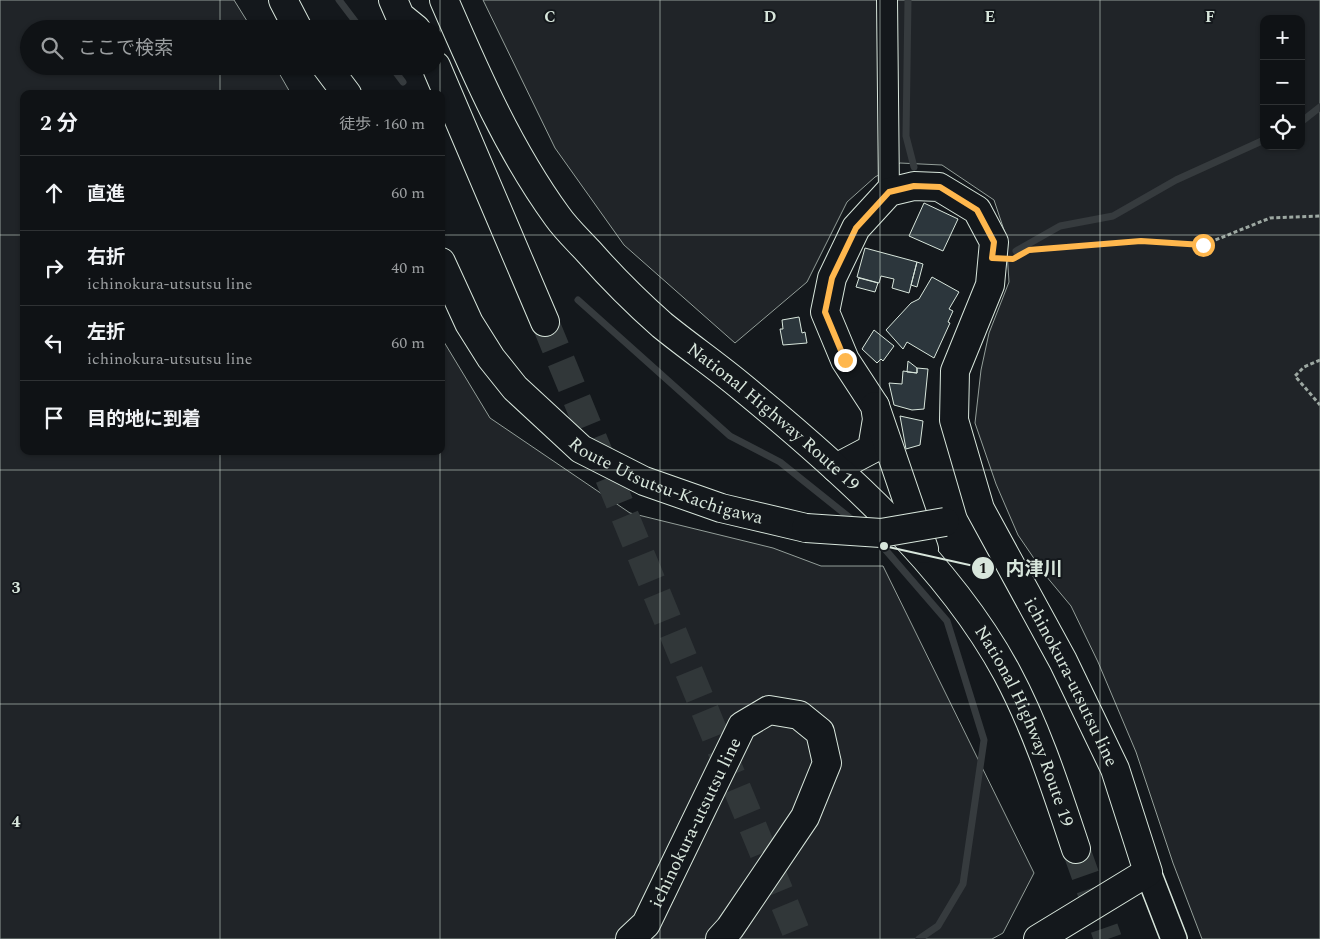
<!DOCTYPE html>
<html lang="ja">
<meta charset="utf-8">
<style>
body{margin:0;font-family:Spectral,"Noto Sans JP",serif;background:#181b1e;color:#f1f3f6}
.controls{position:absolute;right:15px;top:15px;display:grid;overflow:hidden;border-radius:10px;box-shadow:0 1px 4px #0004}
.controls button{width:45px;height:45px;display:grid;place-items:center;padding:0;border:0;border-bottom:1px solid #2f3234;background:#0f1215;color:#f1f3f6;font:25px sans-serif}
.stop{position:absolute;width:15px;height:15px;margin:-11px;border:4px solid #ffb74d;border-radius:50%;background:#fff}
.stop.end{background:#ffb74d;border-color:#fff;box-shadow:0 1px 5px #0008}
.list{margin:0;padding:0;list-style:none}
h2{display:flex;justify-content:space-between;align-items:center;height:65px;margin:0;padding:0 20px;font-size:21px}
h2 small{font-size:16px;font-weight:400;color:#9b9ea0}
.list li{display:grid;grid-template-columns:32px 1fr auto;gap:15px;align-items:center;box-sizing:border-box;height:75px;padding:0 20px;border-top:1px solid #2f3234}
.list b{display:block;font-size:19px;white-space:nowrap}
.list p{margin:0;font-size:16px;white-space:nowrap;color:#9b9ea0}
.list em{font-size:16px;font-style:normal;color:#9b9ea0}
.icon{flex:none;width:28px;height:28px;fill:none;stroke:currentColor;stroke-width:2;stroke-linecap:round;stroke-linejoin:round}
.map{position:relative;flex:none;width:1320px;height:939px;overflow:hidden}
.search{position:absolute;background:#0f1215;box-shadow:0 1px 4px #0004;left:20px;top:20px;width:425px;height:55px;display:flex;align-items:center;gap:12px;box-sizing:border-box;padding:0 18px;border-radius:28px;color:#9b9ea0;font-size:19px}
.panel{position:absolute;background:#0f1215;box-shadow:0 1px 4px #0004;left:20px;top:90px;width:425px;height:365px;border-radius:10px}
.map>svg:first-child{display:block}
.green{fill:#202428;stroke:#939e99;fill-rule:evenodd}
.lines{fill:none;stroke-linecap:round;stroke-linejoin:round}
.stream{stroke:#363b3e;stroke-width:7}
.building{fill:#2c363c;stroke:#d8e6dc}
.trunk-tunnel{stroke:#313739;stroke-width:28;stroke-dasharray:28 14;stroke-linecap:butt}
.minor-casing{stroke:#d8e6dc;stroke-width:22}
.tertiary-casing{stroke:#d8e6dc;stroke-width:28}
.secondary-casing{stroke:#d8e6dc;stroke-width:30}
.trunk-casing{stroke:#d8e6dc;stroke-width:30}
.path{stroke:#9da8a2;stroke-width:3;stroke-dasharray:4 2.5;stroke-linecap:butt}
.minor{stroke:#14181c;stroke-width:20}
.tertiary{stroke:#14181c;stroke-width:25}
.secondary{stroke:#14181c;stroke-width:28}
.trunk{stroke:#14181c;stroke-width:28}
.secondary-bridge-casing{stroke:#d8e6dc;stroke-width:30;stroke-linecap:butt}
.secondary-bridge{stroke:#14181c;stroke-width:28}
.route{stroke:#ffb74d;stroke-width:6}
.grid{fill:none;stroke:#d8e6dc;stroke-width:1;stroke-opacity:0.55}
.labels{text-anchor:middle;stroke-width:4;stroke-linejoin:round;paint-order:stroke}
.street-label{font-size:18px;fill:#d8e6dc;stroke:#14181c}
.grid-label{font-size:16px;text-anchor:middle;font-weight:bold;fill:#d8e6dc;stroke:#14181c;stroke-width:4;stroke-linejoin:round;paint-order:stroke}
.leader{fill:none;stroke:#d8e6dc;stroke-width:2}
.callout-dot{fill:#d8e6dc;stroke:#14181c;stroke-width:2}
.mark-label{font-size:15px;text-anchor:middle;font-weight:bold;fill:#111}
.callout-label{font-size:19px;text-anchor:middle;font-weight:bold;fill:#d8e6dc;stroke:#14181c;stroke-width:4;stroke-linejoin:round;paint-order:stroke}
</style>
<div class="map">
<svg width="1320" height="939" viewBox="0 0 1320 939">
<rect width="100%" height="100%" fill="#14181c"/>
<path class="green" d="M0 0H234L252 29H29V66H275L291 94H24V451H441V337L490 418 630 513 773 548 821 566H883L1034 873 1003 933 992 939H0Z
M483 0H1320V939H1202L1173 863 1136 752 1098 662 1071 606 1046 576 1018 535 996 484 975 423 981 370 989 333 1009 282 1006 236 994 200 942 165 900 163 875 177 847 202 807 282 735 343 624 245 555 148ZM1264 19H1301V146H1264Z"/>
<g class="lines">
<path class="stream" d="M339 0 361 29
M908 0 906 136 914 167
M391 66 403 82
M1301 122 1320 107
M1016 251 1060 226 1113 216 1176 180 1264 140
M578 300 730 436 780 462 855 522
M877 540 947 621 984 740 963 884 938 926 919 939"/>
</g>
<path class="building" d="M924 203 958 219 943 251 909 236Z
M865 248 917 262 909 293 892 288 894 279 881 276 879 283 857 277Z
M917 262 923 264 917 287 911 285Z
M932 277 959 292 949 309 953 311 948 322 950 323 934 358 907 342 903 349 886 330 911 303 919 299Z
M859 278 878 283 875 292 856 287Z
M799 317 802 333 805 332 807 343 783 345 780 329H783L782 320Z
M874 330 894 346 883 361 881 359 877 363 862 349Z
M908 361 917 368V373L907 372Z
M917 368 928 369 924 409 912 410 894 405 889 383 902 384 903 371 917 373Z
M900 416 923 421 920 445 906 449Z"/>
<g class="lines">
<path class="trunk-tunnel" d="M545 322 799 939
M1076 849 1108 939"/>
<defs>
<path id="minor" d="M887 0 889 192"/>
<path id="tertiary" d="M1148 872 1174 939"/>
<g id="secondary">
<path d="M283 0 298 29"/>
<path d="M326 66 347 94"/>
<path id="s1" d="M441 262 469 323 491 358 515 388 581 449 644 481 721 508 806 528"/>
<path id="s2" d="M836 468 872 449 877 419 875 406 845 360 825 312 832 278 856 228 889 192 914 186 939 187 977 210 994 242 990 285 955 371 954 420 980 509 1063 661 1115 769 1148 872 1038 939"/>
<path id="s3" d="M630 939 646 924 742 726 769 710 799 715 820 732 827 763 805 817 730 928 720 939"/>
</g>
<g id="trunk">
<path d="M393 0 400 16 416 29"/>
<path id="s4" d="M444 0C476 74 509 150 557 216 566 229 578 240 589 252 612 278 636 302 662 325 689 347 717 366 743 388 839 467 948 563 1007 673 1037 729 1056 789 1076 849"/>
<path d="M436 66 545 322"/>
<path d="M875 406 924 549"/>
</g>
</defs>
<use href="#minor" class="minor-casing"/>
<use href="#tertiary" class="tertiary-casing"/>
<use href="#secondary" class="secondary-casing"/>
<use href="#trunk" class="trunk-casing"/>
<path class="path" d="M1017 257 1029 251 1141 241 1203 245 1270 218 1320 216
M1320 360 1304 367 1295 376 1320 405"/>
<use href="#minor" class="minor"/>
<use href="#tertiary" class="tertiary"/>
<use href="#secondary" class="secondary"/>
<use href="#trunk" class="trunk"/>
<defs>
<path id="secondary-bridge" d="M806 528 881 533 945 522"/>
</defs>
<use href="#secondary-bridge" class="secondary-bridge-casing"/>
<use href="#secondary-bridge" class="secondary-bridge"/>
</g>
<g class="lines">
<path class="route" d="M845 360 825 312 832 278 856 228 889 192 914 186 940 187 977 210 994 242 992 258 1013 259 1029 250 1141 241 1203 245"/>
</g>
<path class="grid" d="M220 0V29M440 0V94M660 0V939M880 0V939M1100 0V939M220 66V94M0 235H24M441 235H1320M220 451V939M440 451V939M0 470H1320M0 704H1320"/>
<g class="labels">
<g class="street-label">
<text dy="6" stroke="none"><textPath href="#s4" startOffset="540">National Highway Route 19</textPath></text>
<text dy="6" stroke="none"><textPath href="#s1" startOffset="328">Route Utsutsu-Kachigawa</textPath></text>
<text dy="6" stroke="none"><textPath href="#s2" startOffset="935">ichinokura-utsutsu line</textPath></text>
<text dy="6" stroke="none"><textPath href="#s4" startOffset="945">National Highway Route 19</textPath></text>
<text dy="6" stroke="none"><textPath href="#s3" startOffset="135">ichinokura-utsutsu line</textPath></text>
</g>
</g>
<g class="grid-label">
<text x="550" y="22">C</text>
<text x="770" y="22">D</text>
<text x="990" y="22">E</text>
<text x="1210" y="22">F</text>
<text x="16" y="593">3</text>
<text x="16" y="827">4</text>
</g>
<path class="leader" d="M884 546L983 568"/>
<g class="callout-dot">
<circle cx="884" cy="546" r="5"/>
<circle cx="983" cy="568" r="12"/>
</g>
<g class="mark-label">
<text x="983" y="573">1</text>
</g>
<g class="callout-label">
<text x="1034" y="575">内津川</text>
</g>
</svg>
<div class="controls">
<button>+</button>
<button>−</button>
<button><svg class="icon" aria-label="locate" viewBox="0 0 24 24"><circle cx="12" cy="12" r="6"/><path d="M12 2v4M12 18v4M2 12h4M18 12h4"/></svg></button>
</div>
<div class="stop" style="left:1203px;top:245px"></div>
<div class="stop end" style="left:845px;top:360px"></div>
<div class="search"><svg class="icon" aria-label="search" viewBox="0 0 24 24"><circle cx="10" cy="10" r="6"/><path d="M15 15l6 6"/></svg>ここで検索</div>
<section class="panel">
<h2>2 分<small>徒歩 · 160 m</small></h2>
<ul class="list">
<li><svg class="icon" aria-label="ahead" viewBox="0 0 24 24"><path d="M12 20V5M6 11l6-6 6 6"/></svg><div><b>直進</b></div><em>60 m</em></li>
<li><svg class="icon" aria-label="right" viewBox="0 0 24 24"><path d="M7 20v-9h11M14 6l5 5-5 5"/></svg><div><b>右折</b><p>ichinokura-utsutsu line</p></div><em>40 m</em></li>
<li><svg class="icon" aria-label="left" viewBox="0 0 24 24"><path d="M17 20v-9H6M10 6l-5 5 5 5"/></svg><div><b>左折</b><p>ichinokura-utsutsu line</p></div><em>60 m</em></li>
<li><svg class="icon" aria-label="arrive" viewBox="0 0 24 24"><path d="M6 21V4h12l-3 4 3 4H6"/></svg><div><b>目的地に到着</b></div></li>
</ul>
</section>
</div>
